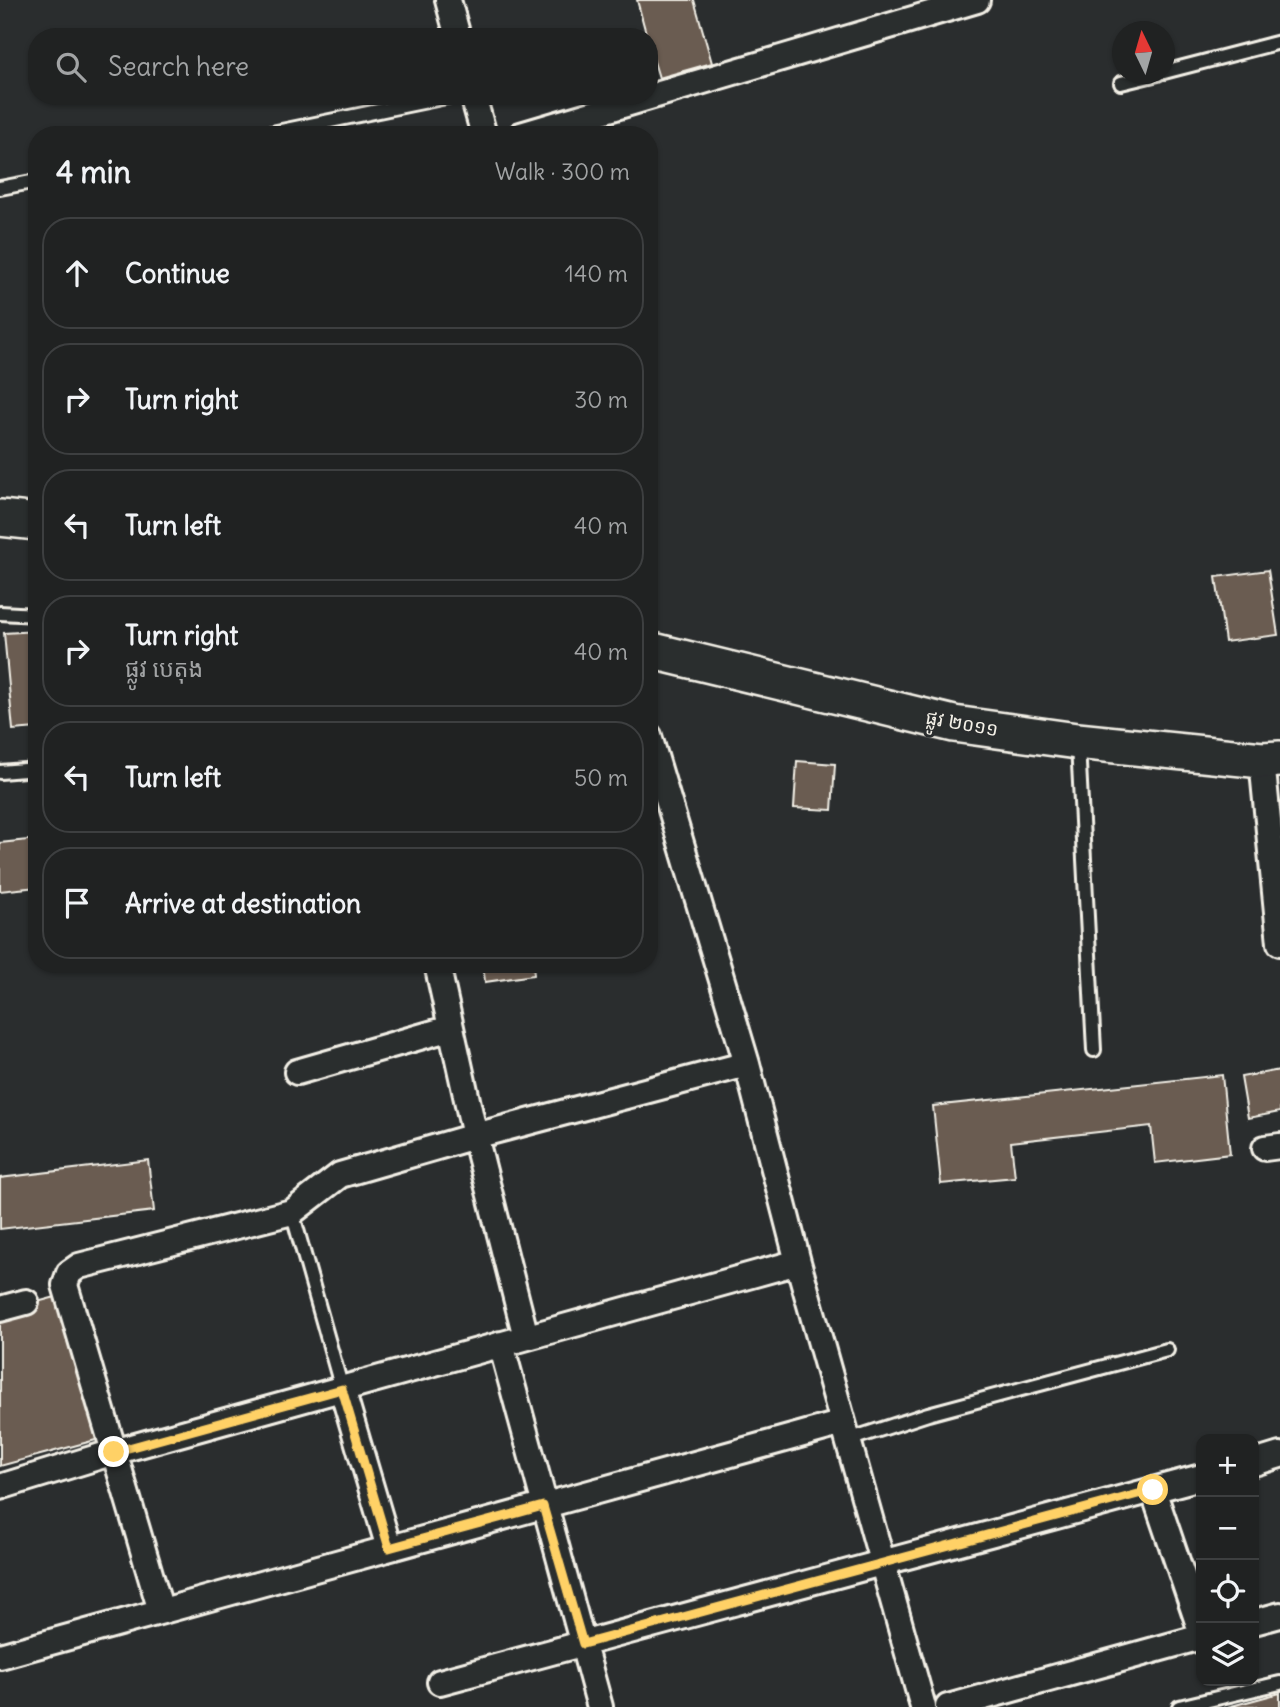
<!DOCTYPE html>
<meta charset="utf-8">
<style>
body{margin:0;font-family:Delius,"Noto Sans Khmer",sans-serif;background:#282a2a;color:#f1f3f6}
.controls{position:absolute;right:21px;bottom:21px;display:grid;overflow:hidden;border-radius:14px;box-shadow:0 2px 5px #0004}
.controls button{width:63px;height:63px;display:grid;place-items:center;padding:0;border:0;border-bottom:2px solid #3d3f40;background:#202222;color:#f1f3f6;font:35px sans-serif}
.compass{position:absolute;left:1112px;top:21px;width:63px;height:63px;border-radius:50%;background:#202222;box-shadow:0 2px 5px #0004;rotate:355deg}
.stop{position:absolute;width:21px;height:21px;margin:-16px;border:5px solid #ffd166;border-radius:50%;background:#fff}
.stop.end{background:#ffd166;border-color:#fff;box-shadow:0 2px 7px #0008}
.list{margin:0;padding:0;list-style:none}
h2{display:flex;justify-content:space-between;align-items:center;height:91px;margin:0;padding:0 28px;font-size:30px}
h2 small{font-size:23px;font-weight:400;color:#a2a4a5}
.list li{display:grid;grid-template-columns:46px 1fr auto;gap:21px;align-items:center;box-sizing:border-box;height:112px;margin:0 14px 14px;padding:0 14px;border:2px solid #3d3f40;border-radius:28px}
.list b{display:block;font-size:26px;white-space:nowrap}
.list p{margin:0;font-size:23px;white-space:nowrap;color:#a2a4a5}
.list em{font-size:23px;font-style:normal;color:#a2a4a5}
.icon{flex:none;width:38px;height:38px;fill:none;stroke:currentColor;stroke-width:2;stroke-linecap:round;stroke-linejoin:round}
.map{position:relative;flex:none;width:1280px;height:1707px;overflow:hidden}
.search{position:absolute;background:#202222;box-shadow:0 2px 5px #0004;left:28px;top:28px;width:630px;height:77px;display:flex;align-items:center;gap:18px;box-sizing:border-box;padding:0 24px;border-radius:28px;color:#a2a4a5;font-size:26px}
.panel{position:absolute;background:#202222;box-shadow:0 2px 5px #0004;left:28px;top:126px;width:630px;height:847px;border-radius:28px}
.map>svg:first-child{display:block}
.building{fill:#6a5c51;stroke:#f4f1e8;stroke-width:2}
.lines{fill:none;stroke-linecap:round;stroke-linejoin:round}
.lane-casing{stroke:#f4f1e8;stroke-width:18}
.street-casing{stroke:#f4f1e8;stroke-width:30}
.secondary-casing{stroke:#f4f1e8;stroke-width:40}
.lane{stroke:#2a2d2e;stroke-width:12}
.street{stroke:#2a2d2e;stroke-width:24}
.secondary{stroke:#2a2d2e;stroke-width:35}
.route{stroke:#ffd166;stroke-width:9}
.labels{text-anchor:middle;stroke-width:6;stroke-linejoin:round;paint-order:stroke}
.street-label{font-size:19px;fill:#f4f1e8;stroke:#2a2d2e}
</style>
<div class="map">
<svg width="1280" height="1707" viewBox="0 0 1280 1707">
<rect width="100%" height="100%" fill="#2a2d2e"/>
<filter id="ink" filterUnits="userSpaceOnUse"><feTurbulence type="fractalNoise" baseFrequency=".0143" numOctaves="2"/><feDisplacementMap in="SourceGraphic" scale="14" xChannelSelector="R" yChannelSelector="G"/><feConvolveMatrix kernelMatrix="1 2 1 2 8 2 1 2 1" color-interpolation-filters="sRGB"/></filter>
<g filter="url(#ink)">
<path class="building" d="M637 0H694L712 63 659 78 649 45V37H647Z
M1268 570 1278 635 1225 642 1216 577Z
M37 631V728L13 730 4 633Z
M797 761 835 764 832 810 794 808Z
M37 839V887L0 891V843Z
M483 964H533L534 975 485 982Z
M1280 1070V1112L1248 1118 1241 1077Z
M1222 1075 1230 1154 1155 1163 1151 1126 1011 1142 1015 1177 941 1184 933 1106Z
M148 1160 154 1211 0 1229V1178Z
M63 1295 103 1438 0 1466V1312Z
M1280 1693V1707H1228Z"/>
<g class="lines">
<defs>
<path id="lane" d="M1164 72 1280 42
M1121 83 1158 74
M262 135 451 96
M0 188 37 181
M0 613 37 615
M1078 745 1094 1050
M0 772 37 769
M292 1212 342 1389
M848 1440 928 1414 1167 1350
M1179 1707 1280 1683"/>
<path id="street" d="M448 0 458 37
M473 96 484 135
M521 135 977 0
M649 736 747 1064 798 1262 923 1707
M1262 760 1280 943
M437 964 475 1136 526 1337
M297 1072 451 1028
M1265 1148 1280 1146
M0 1309 26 1302
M501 1344 600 1707
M342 1389 389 1548
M1254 1463 1280 1455
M0 1487 114 1452 798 1262
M1153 1490 1201 1631
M161 1611 65 1285 69 1273 79 1266 292 1212 340 1175 475 1136 747 1064
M1254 1622 1280 1615
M0 1656 843 1423
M440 1682 1201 1477
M948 1707 1201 1637"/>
<path id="secondary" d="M0 518 37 522
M649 650 954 724 1077 741 1262 760 1280 759"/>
</defs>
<use href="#lane" class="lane-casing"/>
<use href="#street" class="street-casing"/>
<use href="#secondary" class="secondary-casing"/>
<use href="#lane" class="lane"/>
<use href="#street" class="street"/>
<use href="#secondary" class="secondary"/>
</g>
</g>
<g class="lines" filter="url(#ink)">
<path class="route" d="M114 1452 342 1389 389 1548 543 1506 583 1644 1153 1490"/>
</g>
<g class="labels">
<g class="street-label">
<text transform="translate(962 723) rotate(10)" y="7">ផ្លូវ ២០១១</text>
</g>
</g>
</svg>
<div class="controls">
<button>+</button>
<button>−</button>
<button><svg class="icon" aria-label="locate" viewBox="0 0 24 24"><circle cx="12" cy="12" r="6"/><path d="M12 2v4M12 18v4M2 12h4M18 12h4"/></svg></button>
<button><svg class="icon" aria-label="layers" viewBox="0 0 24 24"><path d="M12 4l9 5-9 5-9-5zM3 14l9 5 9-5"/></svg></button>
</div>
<svg class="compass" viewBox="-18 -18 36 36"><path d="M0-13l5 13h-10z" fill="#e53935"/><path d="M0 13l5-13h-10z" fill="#a2a4a5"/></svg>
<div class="stop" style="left:1153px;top:1490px"></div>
<div class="stop end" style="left:114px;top:1452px"></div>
<div class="search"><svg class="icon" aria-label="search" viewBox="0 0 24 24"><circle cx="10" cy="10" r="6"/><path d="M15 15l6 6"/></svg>Search here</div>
<section class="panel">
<h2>4 min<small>Walk · 300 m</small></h2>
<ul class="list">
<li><svg class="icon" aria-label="ahead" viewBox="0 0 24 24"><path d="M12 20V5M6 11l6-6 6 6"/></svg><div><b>Continue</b></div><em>140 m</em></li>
<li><svg class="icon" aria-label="right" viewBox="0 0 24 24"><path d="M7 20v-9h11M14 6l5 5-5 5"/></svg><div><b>Turn right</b></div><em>30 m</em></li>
<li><svg class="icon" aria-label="left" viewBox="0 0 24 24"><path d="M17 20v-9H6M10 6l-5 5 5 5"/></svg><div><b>Turn left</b></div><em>40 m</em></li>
<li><svg class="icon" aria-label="right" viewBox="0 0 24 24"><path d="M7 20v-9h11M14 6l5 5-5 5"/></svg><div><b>Turn right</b><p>ផ្លូវ បេតុង</p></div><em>40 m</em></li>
<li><svg class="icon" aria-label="left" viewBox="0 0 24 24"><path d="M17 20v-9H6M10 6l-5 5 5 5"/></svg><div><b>Turn left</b></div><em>50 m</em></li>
<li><svg class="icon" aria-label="arrive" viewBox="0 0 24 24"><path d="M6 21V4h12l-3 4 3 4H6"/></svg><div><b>Arrive at destination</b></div></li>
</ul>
</section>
</div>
